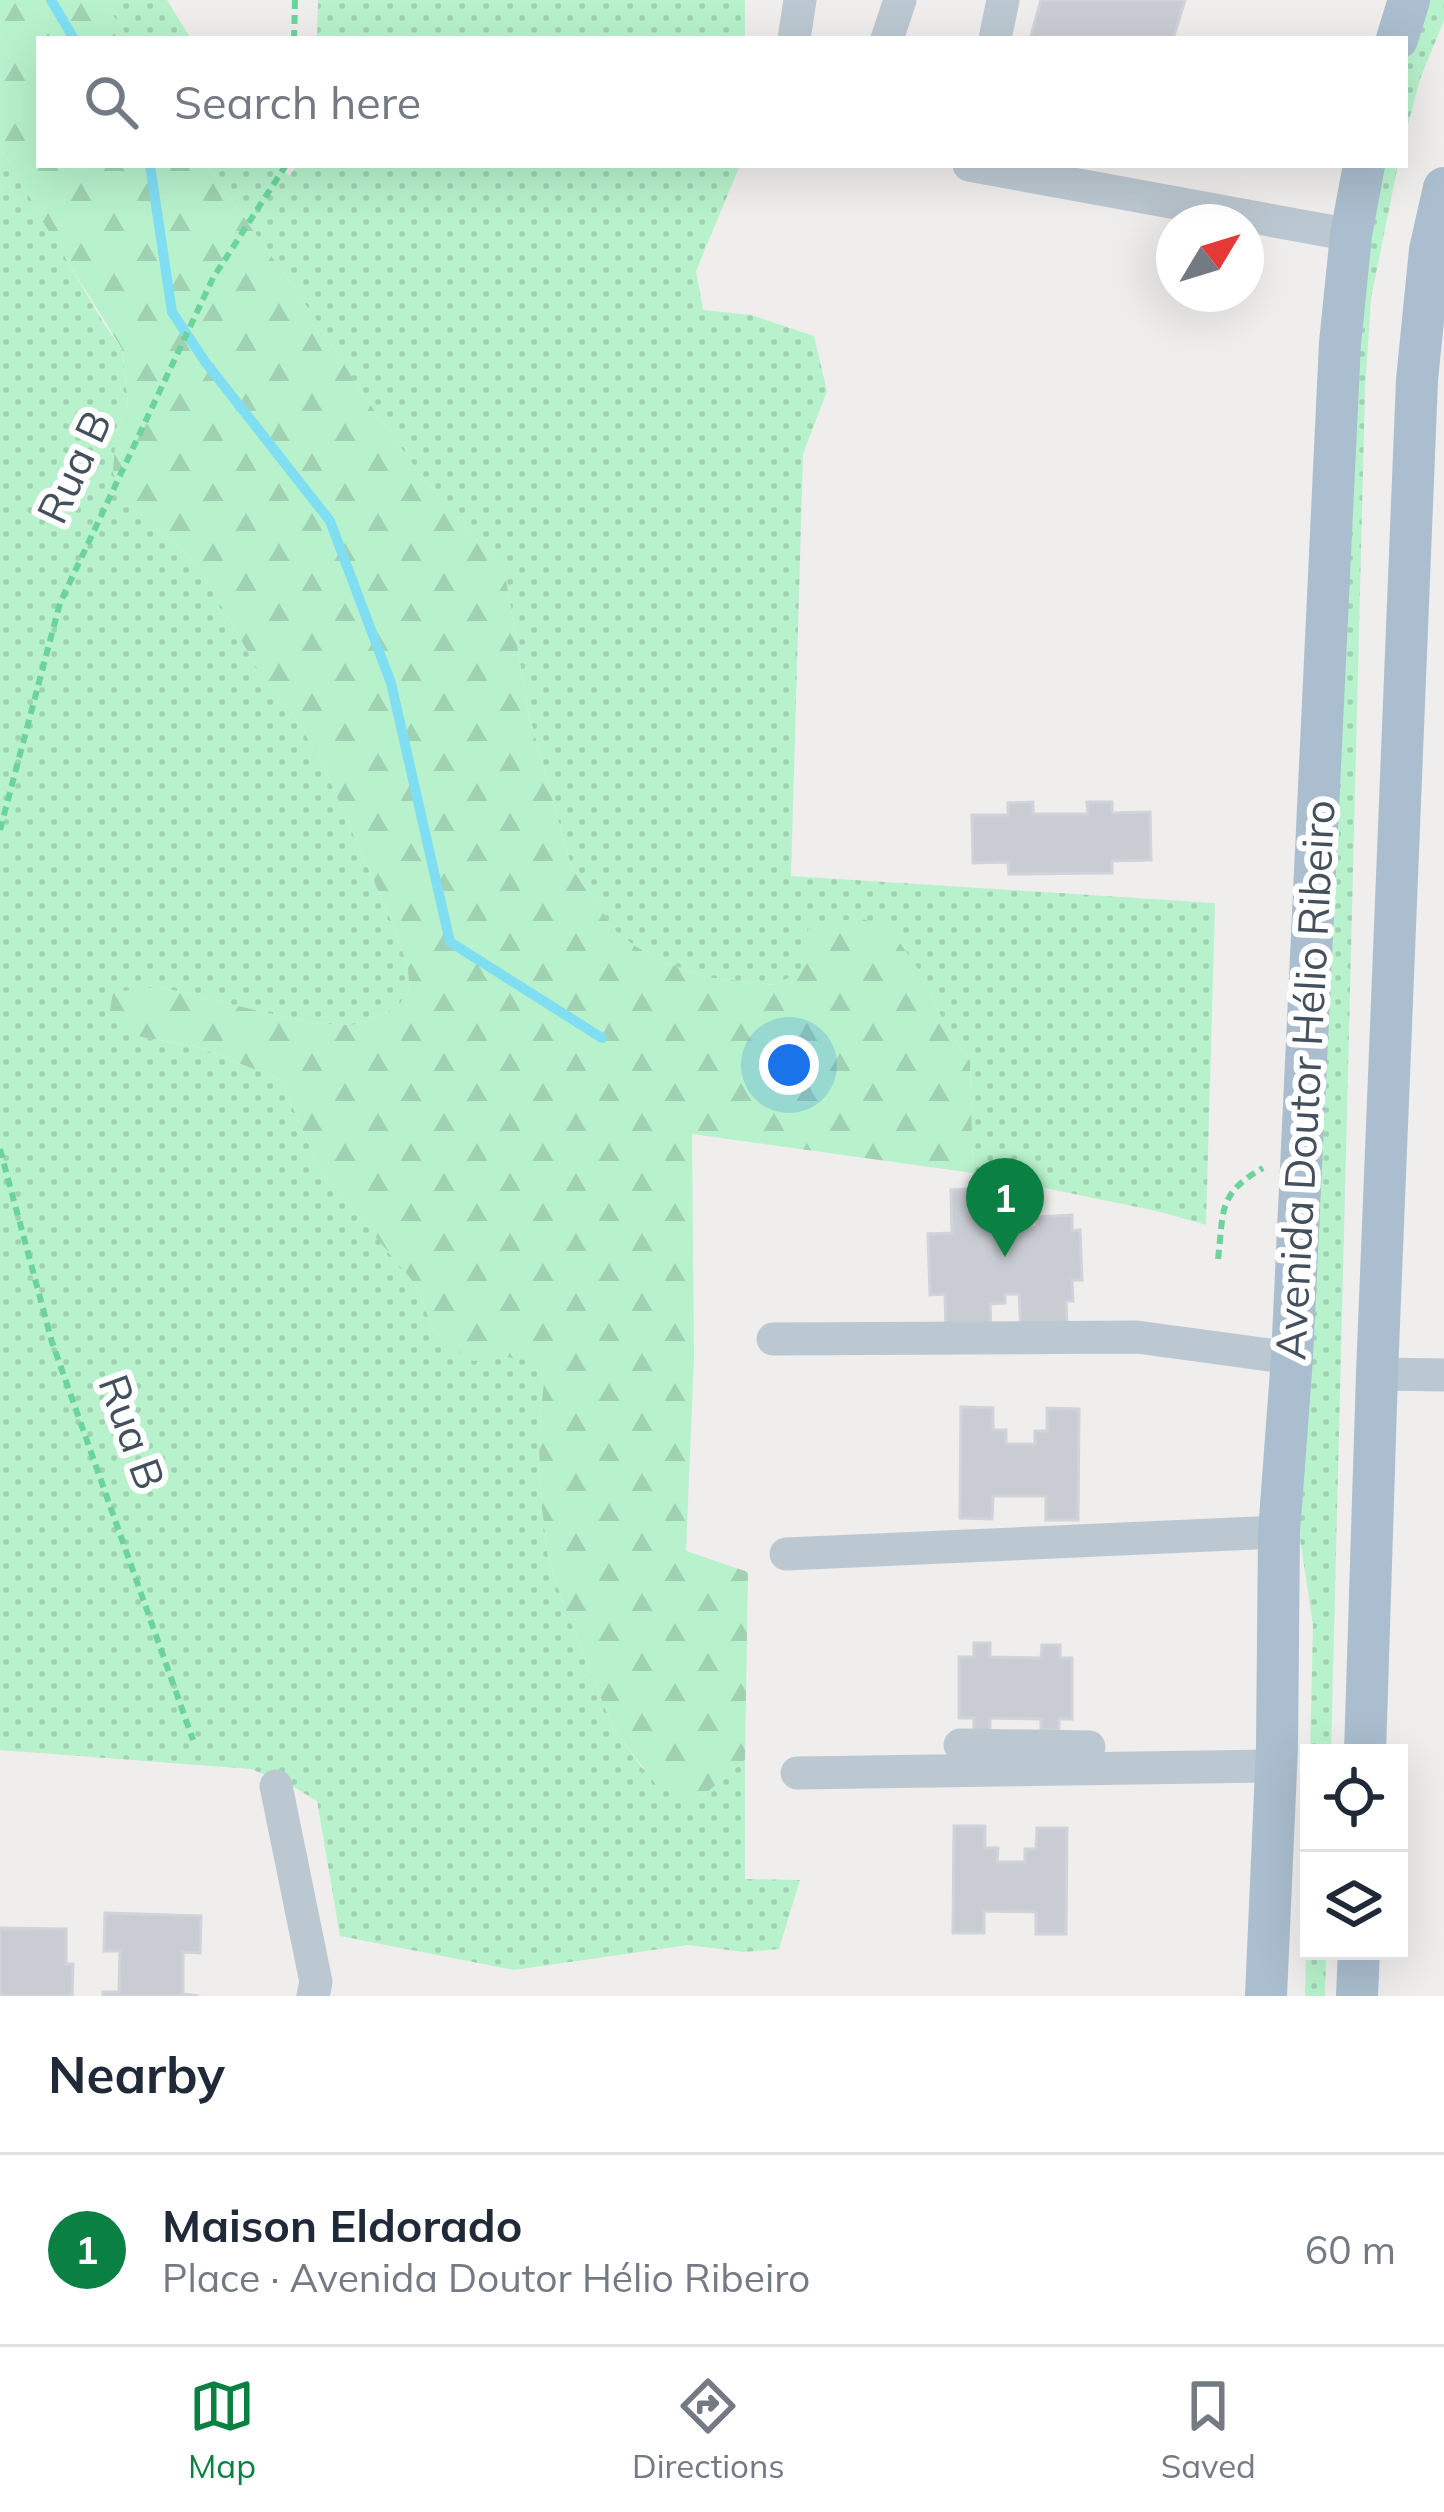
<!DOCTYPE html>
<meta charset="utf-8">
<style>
body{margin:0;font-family:Mulish,sans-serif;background:#f2f2f3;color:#1f2937}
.controls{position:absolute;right:36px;bottom:36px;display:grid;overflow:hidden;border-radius:0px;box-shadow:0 12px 48px #0002}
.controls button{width:108px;height:108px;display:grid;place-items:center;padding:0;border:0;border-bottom:3px solid #e0e1e3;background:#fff;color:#1f2937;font:60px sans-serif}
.compass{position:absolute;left:1156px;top:204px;width:108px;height:108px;border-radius:50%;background:#fff;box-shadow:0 12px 48px #0002;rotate:52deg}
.you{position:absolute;left:789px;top:1065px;width:42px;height:42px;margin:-30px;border:9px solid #fff;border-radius:50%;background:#1a73e8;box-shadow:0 0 0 18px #1a73e833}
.badge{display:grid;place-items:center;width:78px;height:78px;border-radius:50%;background:#0b8043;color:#fff;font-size:39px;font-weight:700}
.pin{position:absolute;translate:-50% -99px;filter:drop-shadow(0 3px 6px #0008)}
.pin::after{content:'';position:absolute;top:63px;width:42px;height:36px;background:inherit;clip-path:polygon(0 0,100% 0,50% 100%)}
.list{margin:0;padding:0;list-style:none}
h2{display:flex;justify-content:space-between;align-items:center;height:156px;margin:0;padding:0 48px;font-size:51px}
h2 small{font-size:39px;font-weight:400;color:#747a83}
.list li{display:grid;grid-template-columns:78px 1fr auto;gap:36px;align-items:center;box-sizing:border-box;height:192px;padding:0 48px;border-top:3px solid #e0e1e3}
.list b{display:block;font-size:45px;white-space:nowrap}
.list p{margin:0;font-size:39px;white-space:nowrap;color:#747a83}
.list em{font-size:39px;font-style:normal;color:#747a83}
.icon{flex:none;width:66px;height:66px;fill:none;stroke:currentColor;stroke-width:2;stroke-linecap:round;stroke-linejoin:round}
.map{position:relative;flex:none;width:1444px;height:1996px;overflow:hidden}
.search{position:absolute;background:#fff;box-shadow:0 12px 48px #0002;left:36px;right:36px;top:36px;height:132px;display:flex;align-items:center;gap:30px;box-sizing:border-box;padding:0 42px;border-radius:0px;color:#747a83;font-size:45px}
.sheet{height:348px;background:#fff}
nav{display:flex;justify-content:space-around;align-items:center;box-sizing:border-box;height:168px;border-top:3px solid #e0e1e3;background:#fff;font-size:33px;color:#747a83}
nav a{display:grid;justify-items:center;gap:6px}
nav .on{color:#0b8043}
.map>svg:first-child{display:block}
.grass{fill:url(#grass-dots)}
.forest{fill:url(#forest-firs)}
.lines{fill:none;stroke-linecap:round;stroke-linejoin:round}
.stream{stroke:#80def3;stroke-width:10}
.building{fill:#c9ccd2;stroke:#d0d3d9;stroke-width:3}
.path{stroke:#6cd39d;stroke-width:6;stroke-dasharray:9 6;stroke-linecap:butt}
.minor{stroke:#bcc8d1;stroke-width:33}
.major{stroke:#aabecf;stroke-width:42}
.labels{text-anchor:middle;stroke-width:12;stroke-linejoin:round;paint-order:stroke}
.street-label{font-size:42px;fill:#44515c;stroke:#fff}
</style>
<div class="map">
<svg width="1444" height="1996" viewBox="0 0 1444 1996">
<defs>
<pattern id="grass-dots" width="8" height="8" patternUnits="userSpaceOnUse" patternTransform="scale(3)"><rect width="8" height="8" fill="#b7f2cc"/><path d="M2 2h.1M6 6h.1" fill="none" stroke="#9fd1b2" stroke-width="1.8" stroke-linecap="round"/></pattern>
<pattern id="forest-firs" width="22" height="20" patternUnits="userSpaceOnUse" patternTransform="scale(3)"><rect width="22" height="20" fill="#b7f2cc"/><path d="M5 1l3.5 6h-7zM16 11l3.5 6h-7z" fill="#9fd1b2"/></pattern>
</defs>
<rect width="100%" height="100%" fill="#f0eded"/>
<path class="grass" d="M103 0H167L191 39H129Z
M318 0H745V39H317Z
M1410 0H1444V20L1420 79 1405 136V39Z
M0 149 11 164 104 324 122 349 128 402 116 432 127 503 181 549 205 578 260 673 293 715 319 756 394 927 408 967 409 990 396 1010 352 1025 310 1023 159 987 141 1037 196 1046 281 1080 320 1170 415 1284 435 1333 473 1360 505 1357 532 1360 544 1381 539 1433 540 1493 548 1556 563 1603 613 1728 643 1769 698 1800 745 1760V1879L800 1880 779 1949 744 1952 688 1945 514 1970 340 1936 317 1801 294 1787 251 1769 0 1750Z
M207 165H281L289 176 297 165H740L696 271 703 310 751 315 814 336 827 391 803 454 791 876 1215 903 1206 1225 1161 1212 973 1173 970 1061 947 1029 919 970 801 971 775 985 704 977 652 957 618 934 572 869 528 711 505 573 417 470 364 396 315 318Z
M1366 165H1398L1371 298 1365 390 1331 1753H1310L1313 1625 1300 1539 1310 1276Z
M1309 1799V1951H1326L1325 1996H1305Z"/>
<path class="forest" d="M0 0H103L129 39H39V165H207L315 318 364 396 417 470 505 573 528 711 572 869 618 934 652 957 704 977 774 985 801 971 809 925 860 918 890 929 919 970 947 1029 970 1061 973 1173 692 1134 694 1357 686 1551 748 1572 745 1760 698 1800 657 1786 613 1728 563 1603 548 1556 540 1493 539 1433 544 1381 532 1361 504 1357 473 1361 435 1333 415 1284 320 1170 281 1080 196 1046 141 1037 109 1017 113 992 159 987 310 1023 352 1025 396 1010 409 990 408 967 394 927 319 756 293 715 260 673 205 578 181 549 127 503 113 473 116 432 128 402 122 349 45 225 11 164 0 149Z"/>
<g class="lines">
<path class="stream" d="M51 0 74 39
M150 165 172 312 206 363 330 521 391 683 450 942 602 1038"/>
</g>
<path class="building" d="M1041 0H1185L1173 39H1030Z
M1033 802V814H1088L1087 802H1112V813L1150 812 1151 860 1112 861V873L1009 874 1008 862 973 863 972 815H1008V803Z
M998 1188 1000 1229 1037 1227V1217L1072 1215V1231L1080 1230 1082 1280H1072L1073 1301H1066L1067 1327 1021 1328 1019 1294H1005V1303L990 1304 991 1329 946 1331 945 1294 930 1295 928 1234 952 1233 951 1190Z
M961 1407 993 1408V1430H1006V1444H1035V1431H1047V1408L1079 1409 1078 1520H1046V1496H993L992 1519 960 1518Z
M974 1643H990V1657L1041 1658 1042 1645H1060V1658H1072V1719H1059V1730L1041 1729V1719L990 1718V1731H974V1718H959V1657H974Z
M954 1826H985V1848H998L997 1862H1025V1849H1036L1037 1828H1067L1066 1934H1036V1912L984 1911V1933H953Z
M105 1913 201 1916 200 1953 183 1952V1994L199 1996H103V1992H119L120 1951H104Z
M0 1928 66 1929V1964H73L72 1996H0Z"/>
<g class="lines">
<path class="path" d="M294 39 295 0
M0 830 60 603 213 278 286 165
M0 1149 52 1342 193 1740
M1218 1259C1224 1211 1217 1194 1263 1168"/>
<path class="minor" d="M794 39 800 0
M887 39 900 0
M995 39 1003 0
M969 165 1351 235
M773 1339 1137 1337 1292 1358
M1377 1374 1444 1375
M786 1554 1279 1532
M960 1745 1089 1747
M797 1773 1277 1766
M276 1786 316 1982 313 1996"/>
<path class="major" d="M1397 39 1409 0
M1365 1753 1377 1374 1417 380 1430 250 1444 188
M1266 1996 1277 1747 1279 1532 1292 1358 1340 343 1351 235 1364 165
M1357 1996 1359 1951"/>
</g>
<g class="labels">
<g class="street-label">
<text transform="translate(74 467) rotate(-65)" y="15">Rua B</text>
<text transform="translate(1305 1080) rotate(-87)" y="15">Avenida Doutor Hélio Ribeiro</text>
<text transform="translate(132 1432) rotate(70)" y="15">Rua B</text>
</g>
</g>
</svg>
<div class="controls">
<button><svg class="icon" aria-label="locate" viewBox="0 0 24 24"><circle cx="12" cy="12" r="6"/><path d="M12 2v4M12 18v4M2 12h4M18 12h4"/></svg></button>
<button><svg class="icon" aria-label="layers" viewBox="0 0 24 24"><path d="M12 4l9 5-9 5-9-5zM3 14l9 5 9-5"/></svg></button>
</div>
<svg class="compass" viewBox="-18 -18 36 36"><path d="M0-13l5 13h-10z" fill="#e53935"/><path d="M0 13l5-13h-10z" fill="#747a83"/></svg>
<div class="you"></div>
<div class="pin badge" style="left:1005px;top:1257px">1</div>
<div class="search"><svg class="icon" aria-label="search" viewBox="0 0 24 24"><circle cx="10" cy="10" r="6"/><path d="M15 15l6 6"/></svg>Search here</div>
</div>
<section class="sheet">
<h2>Nearby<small></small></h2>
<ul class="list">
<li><span class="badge">1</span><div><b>Maison Eldorado</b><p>Place · Avenida Doutor Hélio Ribeiro</p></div><em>60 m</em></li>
</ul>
</section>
<nav>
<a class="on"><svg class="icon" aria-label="map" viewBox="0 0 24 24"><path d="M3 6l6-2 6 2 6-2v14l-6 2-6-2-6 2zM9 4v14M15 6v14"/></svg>Map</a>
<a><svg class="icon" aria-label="directions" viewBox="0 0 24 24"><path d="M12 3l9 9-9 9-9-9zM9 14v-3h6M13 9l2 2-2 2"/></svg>Directions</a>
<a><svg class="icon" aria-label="saved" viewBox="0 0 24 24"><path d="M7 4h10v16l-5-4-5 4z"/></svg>Saved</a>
</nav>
